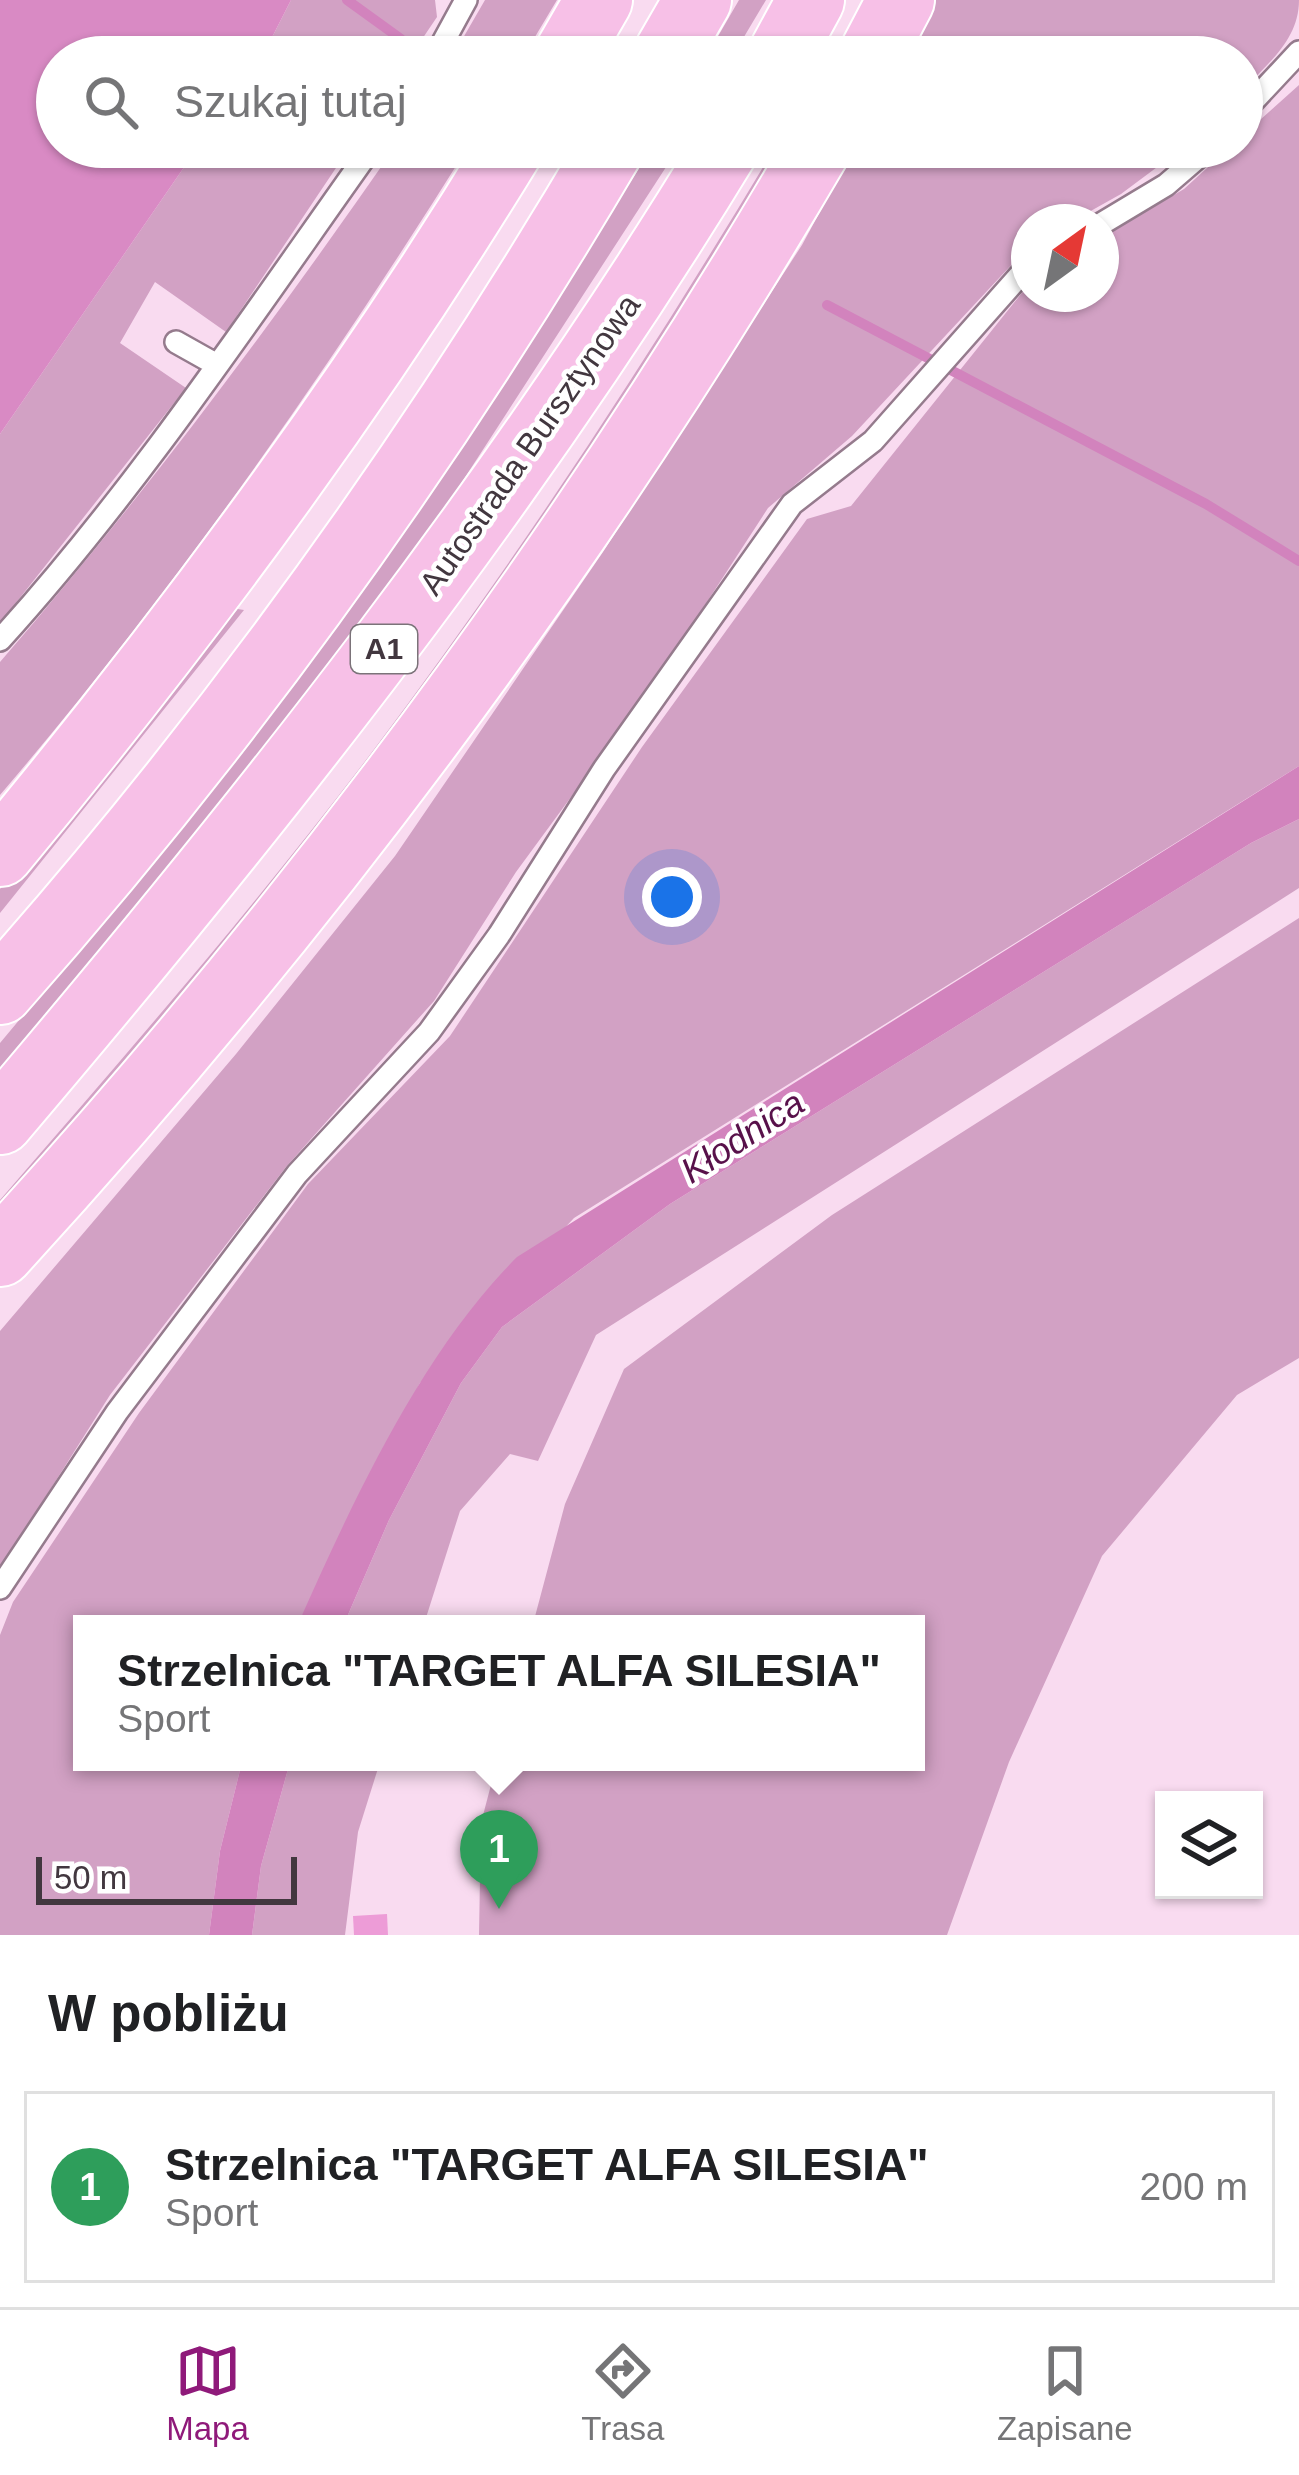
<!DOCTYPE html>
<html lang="pl">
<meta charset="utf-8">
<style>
body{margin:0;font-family:Arial,sans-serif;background:#f2f2f2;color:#202124}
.controls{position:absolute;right:36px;bottom:36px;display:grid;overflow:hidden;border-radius:0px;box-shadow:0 3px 9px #0004}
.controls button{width:108px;height:108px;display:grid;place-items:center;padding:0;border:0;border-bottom:3px solid #e0e0e0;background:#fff;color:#202124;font:60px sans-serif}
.compass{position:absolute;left:1011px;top:204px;width:108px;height:108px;border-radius:50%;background:#fff;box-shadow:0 3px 9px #0004;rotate:33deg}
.scale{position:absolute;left:36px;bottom:30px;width:261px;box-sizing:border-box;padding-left:12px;border:6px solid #42373f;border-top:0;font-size:33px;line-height:42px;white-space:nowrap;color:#42373f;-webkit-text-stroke:9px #fff;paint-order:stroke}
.you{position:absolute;left:672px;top:897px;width:42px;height:42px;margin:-30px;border:9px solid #fff;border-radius:50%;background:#1a73e8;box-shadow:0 0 0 18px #1a73e833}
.badge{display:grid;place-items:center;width:78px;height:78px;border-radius:50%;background:#8f1a7a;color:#fff;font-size:39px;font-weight:700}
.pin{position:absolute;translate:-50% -99px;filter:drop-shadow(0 3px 6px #0008)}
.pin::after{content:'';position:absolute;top:63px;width:42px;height:36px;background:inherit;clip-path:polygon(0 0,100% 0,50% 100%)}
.popup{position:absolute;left:73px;top:1615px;width:852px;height:156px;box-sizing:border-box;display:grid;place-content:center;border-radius:0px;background:#fff;filter:drop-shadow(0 3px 9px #0005);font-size:39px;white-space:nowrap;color:#757577}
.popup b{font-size:45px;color:#202124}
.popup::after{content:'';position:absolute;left:50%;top:100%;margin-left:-24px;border:24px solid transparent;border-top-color:#fff}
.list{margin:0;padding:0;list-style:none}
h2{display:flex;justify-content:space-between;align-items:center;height:156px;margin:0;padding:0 48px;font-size:51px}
h2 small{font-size:39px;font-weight:400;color:#757577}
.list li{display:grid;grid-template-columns:78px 1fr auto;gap:36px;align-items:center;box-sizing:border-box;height:192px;margin:0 24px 24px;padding:0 24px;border:3px solid #e0e0e0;border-radius:0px}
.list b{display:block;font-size:45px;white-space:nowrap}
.list p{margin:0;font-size:39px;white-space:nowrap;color:#757577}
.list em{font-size:39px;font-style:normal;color:#757577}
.icon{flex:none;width:66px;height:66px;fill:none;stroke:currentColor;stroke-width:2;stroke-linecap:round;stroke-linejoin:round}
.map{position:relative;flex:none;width:1299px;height:1935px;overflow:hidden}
.search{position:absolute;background:#fff;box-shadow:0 3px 9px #0004;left:36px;right:36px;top:36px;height:132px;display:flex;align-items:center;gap:30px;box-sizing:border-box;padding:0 42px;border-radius:66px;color:#757577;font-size:45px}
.sheet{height:372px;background:#fff}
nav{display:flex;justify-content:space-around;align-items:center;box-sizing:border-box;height:168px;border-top:3px solid #e0e0e0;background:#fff;font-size:33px;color:#757577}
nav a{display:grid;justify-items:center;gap:6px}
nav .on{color:#8f1a7a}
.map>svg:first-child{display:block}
.green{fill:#d2a1c4}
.forest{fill:#d98ac4}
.water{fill:#d283bd}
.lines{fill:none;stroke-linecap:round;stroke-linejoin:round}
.stream{stroke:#d283bd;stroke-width:10}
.building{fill:#ed9cd7}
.service-casing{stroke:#957b8d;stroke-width:26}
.motorway-casing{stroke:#fff;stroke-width:70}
.service{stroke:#fff;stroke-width:21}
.motorway{stroke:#f7c0e7;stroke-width:66}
.labels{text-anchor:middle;stroke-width:9;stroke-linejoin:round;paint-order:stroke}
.shield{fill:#fff;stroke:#7b7379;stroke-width:3}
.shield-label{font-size:30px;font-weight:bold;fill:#42373f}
.street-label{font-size:33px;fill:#42373f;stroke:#fff}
.water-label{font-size:36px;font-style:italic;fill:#58114a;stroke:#fff}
</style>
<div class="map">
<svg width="1299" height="1935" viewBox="0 0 1299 1935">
<rect width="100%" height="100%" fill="#f9dbf0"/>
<path class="green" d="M291 0H435L437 17 410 57H262Z
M485 0H557L523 57H452Z
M739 0H766L732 57H706Z
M935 0H1299C1299 40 1268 63 1242 91V57H904Z
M1299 85V766L574 1218 420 1383 298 1624H82V1762H242L220 1851 209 1935H0V1635L13 1602 139 1413 308 1184 450 1036 642 747 807 519 851 506 1029 284V294H1101V238L1184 189 1230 147H1242V136Z
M198 147H350L226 332 155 282 120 343 186 388 0 623V434Z
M395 147H468C326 374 174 591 0 795V662C144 496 270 327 395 147Z
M653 147H679L427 536 245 781 0 1073V1043L231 767 408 524Z
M775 147H793L382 762 0 1220V1200C127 1053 255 907 372 752 518 558 651 355 775 147Z
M855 147H1184L1121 194 1071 222H1029V246L852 436 768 508 651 688 516 872 434 1001 286 1167 110 1395 0 1569V1331L236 1054 395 856 603 552 802 245Z
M225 607 244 610 0 913V889Z
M1299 819V888L596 1335 538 1461 510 1454 460 1511 424 1624H344L389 1520 461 1383 502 1327 670 1204 1251 843Z
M1299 918V1358L1237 1395 1102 1556 1009 1762 947 1935H479L481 1823 497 1762H916V1624H533L565 1504 624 1369 832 1215Z
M290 1762H380L358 1832 345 1935H252L261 1866Z"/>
<path class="forest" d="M0 0H291L262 57H57V147H198L0 434Z"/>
<path class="water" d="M1299 766V819L1251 843 670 1204 502 1327 461 1383 389 1520 344 1624H298C353 1501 421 1353 517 1257Z
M242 1762H290L261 1866 252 1935H209L220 1851Z"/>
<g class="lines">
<path class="stream" d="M347 0 401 39
M827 305 1206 504 1299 561"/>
</g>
<path class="building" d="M387 1914 388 1935H354L353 1916Z"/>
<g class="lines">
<defs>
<path id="service" d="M435 57 466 0
M1242 113 1299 52
M1101 224 1166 185 1210 147
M176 342 217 365
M0 640C138 488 253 314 372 147
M0 1588 117 1412 297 1174 429 1032 499 935 604 769 792 504 873 441 1029 265"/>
<path id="motorway" d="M566 57 599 0
M665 57 698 0
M780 57 811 0
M871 57 901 0
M0 853C186 629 359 396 511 147
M0 991C230 732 436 444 611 147
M0 1121C263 812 515 494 726 147
M0 1253C311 914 586 544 818 147"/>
</defs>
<use href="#service" class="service-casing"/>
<use href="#motorway" class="motorway-casing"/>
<use href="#service" class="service"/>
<use href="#motorway" class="motorway"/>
</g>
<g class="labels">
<rect class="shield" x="351" y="625" width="66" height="48" rx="9"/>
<g class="shield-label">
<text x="384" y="659">A1</text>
</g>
<g class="street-label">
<text transform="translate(529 444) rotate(-55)" y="12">Autostrada Bursztynowa</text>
</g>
<g class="water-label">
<text transform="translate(742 1136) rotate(-33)" y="13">Kłodnica</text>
</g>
</g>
</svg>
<div class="controls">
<button><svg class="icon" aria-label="layers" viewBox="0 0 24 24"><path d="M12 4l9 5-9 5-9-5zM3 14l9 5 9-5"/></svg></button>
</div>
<svg class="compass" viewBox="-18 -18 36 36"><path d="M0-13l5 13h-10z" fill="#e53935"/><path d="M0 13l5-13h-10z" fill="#757577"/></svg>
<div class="scale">50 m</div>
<div class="you"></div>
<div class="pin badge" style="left:499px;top:1909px;background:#2e9e5b">1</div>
<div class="popup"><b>Strzelnica &quot;TARGET ALFA SILESIA&quot;</b>Sport</div>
<div class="search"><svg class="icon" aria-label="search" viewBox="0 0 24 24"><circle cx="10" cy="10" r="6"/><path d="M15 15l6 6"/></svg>Szukaj tutaj</div>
</div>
<section class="sheet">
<h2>W pobliżu<small></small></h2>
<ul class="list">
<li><span class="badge" style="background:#2e9e5b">1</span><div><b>Strzelnica &quot;TARGET ALFA SILESIA&quot;</b><p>Sport</p></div><em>200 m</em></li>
</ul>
</section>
<nav>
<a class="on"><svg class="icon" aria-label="map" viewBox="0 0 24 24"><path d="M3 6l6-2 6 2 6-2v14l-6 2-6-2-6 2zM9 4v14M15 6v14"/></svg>Mapa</a>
<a><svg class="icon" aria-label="directions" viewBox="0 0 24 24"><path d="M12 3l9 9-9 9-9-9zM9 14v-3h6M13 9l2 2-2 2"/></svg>Trasa</a>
<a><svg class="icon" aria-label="saved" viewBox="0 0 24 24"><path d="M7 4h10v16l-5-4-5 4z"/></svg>Zapisane</a>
</nav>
